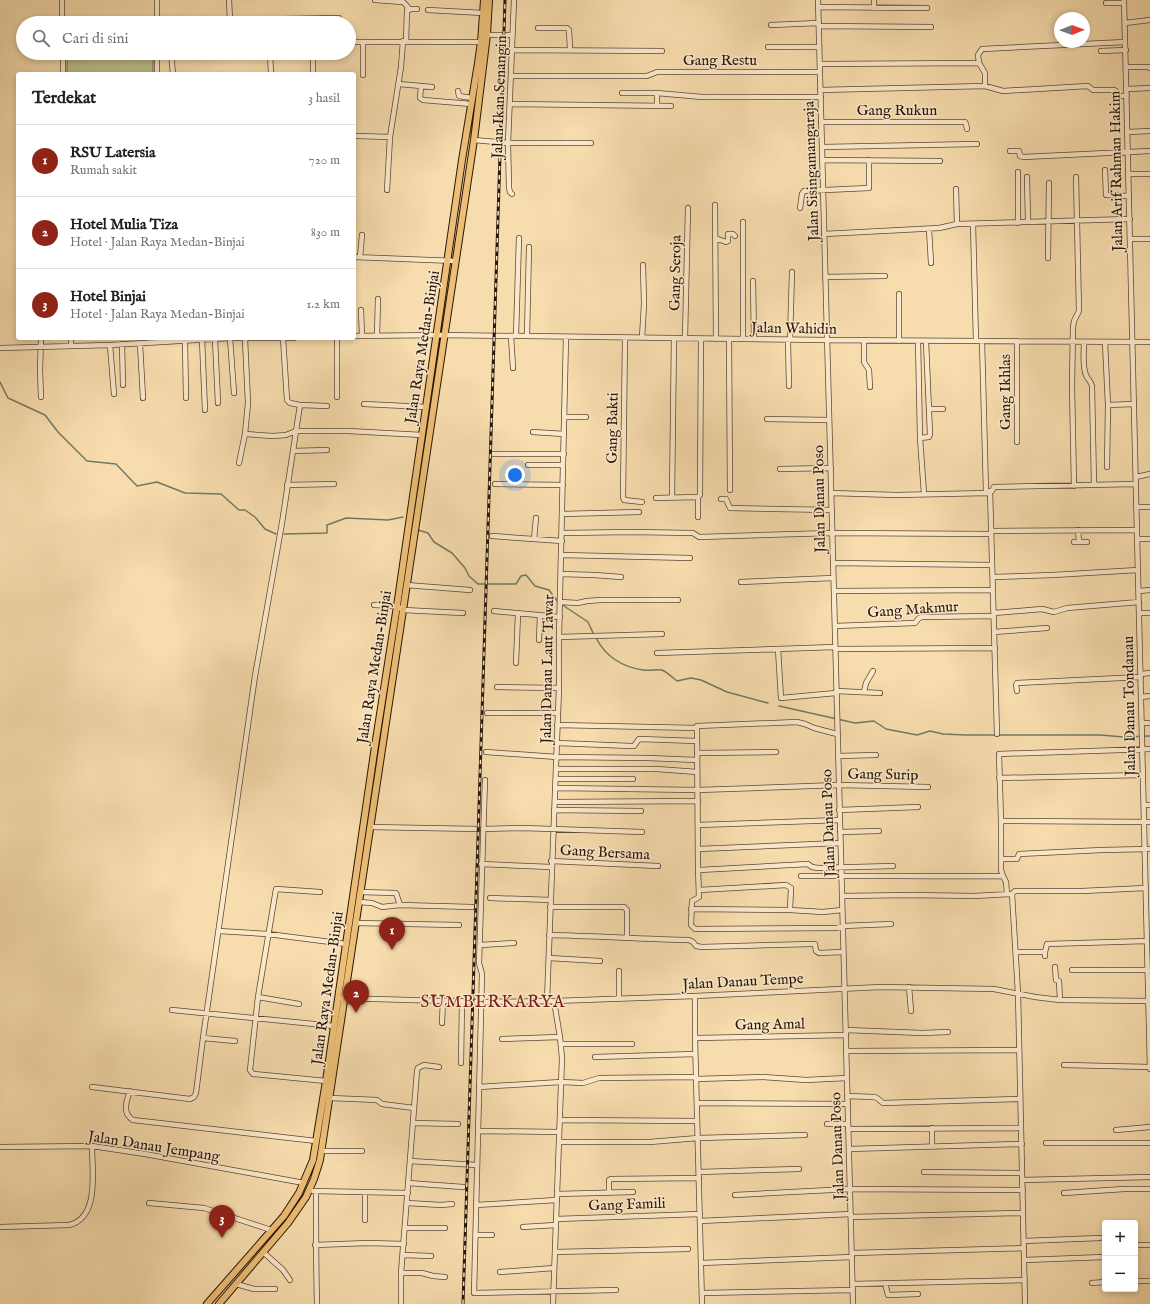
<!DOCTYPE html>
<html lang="id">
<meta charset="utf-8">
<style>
body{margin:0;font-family:"IM FELL English",serif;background:#f2f2f2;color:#202124}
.controls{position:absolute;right:12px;bottom:12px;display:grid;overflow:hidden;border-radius:4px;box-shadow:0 2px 6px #0003}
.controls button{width:36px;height:36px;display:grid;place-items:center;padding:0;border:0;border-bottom:1px solid #e0e0e0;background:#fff;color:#202124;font:20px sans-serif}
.compass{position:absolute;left:1054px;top:12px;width:36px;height:36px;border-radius:50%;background:#fff;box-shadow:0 2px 6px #0003;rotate:89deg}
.you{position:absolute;left:515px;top:475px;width:14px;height:14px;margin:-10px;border:3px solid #fff;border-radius:50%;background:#1a73e8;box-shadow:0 0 0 6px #1a73e833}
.badge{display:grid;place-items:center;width:26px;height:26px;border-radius:50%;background:#8f2418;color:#fff;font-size:13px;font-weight:700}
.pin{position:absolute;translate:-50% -33px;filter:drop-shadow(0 1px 2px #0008)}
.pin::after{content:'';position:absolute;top:21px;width:14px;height:12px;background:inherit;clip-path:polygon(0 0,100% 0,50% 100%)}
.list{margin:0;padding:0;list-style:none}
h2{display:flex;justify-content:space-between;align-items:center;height:52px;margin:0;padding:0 16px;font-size:17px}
h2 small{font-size:13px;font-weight:400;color:#757577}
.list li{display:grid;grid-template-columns:26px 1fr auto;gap:12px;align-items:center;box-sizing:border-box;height:72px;padding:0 16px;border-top:1px solid #e0e0e0}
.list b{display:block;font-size:15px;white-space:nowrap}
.list p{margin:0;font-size:13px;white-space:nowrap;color:#757577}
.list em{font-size:13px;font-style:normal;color:#757577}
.icon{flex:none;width:22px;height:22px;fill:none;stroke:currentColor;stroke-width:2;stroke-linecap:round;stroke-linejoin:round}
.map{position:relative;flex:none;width:1150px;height:1304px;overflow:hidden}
.search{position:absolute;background:#fff;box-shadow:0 2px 6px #0003;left:16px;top:16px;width:340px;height:44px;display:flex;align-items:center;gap:10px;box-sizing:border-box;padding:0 14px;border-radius:22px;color:#757577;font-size:15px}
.panel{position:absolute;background:#fff;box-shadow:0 2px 6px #0003;left:16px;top:72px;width:340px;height:268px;border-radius:4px}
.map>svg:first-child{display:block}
.green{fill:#bcc08a;stroke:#726b4a}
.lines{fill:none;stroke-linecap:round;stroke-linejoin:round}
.stream{stroke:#6f7a66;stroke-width:1.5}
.minor-casing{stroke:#5c4832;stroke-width:6}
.major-casing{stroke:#281609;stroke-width:8}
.minor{stroke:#fae8ca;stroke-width:4.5}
.major{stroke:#ecbe76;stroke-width:6}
.rail-casing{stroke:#281609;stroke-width:3}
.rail{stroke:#fae8ca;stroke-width:1.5;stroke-dasharray:4.5;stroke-linecap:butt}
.labels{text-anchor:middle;stroke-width:3;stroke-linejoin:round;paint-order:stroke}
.street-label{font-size:15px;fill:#281609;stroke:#fae8ca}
.quarter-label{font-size:17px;letter-spacing:1px;fill:#7a1f14;stroke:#fae8ca}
</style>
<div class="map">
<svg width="1150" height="1304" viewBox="0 0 1150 1304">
<rect width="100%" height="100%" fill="#f7dcad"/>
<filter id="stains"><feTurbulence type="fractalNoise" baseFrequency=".005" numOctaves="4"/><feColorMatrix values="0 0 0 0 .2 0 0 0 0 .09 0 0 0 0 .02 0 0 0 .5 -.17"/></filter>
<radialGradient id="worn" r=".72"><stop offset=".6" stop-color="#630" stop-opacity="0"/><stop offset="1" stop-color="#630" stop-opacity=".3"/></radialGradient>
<path class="green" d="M153 58V74H67V59Z"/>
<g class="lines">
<path class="stream" d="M0 382 8 398 45 415 58 432 87 461 116 464 137 486 157 482 185 493 221 494 239 510H245L255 517 265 529 276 534
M418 530 428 533 434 542 452 553 465 568 469 576 478 584H516L521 576 526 575 535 586 549 590 558 602
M284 534 327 533V525L346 518 388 520 403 517
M561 604 588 622 594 635
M596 638C606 657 623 667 643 670 649 671 657 669 662 670 667 672 673 678 677 681L691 678 701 680 727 692 768 703
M779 706 855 723 874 721 886 729 917 735 930 731 943 734 966 735H1101L1123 737 1150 736"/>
<defs>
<path id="minor" d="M62 0V23
M229 0 230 20
M375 0 403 2 408 7 407 11
M818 0 853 1304
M874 0V8
M1124 0 1150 1069
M1106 3H1124
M818 7 927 8
M428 10 483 13
M157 23V0
M231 23 230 20 336 18H339L342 23
M1125 23 1150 20
M771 25 819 23
M819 26 931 27
M538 28H567L569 30 570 49
M487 35H512
M406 41 407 11 411 9H417
M349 42H481
M363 43V75
M768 47H819
M512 50 662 51
M1101 51 1126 50
M63 53V74
M171 53 173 74
M270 53 271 74
M63 57 145 53
M820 64 979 63
M1126 67H1150V68
M157 74V53
M313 74V53
M511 76H647L657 72H820
M399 84 432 87
M421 86 420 98 423 100 471 104
M985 86V73L979 63 978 55 982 49 1125 42
M1127 89 1150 88
M820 90 985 86 1003 91 1088 86 1093 90H1114L1116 91V96H1127
M458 91 459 96 472 98
M622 93H657L702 97H821
M510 104 671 106
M657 106V93
M821 122H965L966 124 967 129
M1128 132 1150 131
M357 136 390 137
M474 140 508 143H591
M822 147 977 144
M1010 151H1019L1020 156 1023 157 1150 151
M822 160 940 161
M1105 170 1106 195 1129 196
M1018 172V223
M1129 174H1150
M1027 177 1028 222
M956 189 957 224
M387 190 390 137 401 67 403 41
M512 194 510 192 509 188 508 143 514 0
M715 205 716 339
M800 208 802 194 804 191 869 188V160
M743 222V339
M973 224 976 341
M929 229 931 263
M824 234 939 228 957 224 1130 219
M715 238 726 242 728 241V234H733L735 236
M1130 239H1150
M354 257 455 261
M360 257 362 235
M1048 258 1049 183
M825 277 885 276
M753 281 754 339
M899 294V341
M361 310 362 336
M377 335 378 299
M354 336 441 335 827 340 1150 342
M511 336 513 368
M516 336 519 238
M527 336 529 247
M41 338 40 370 41 397
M71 338V346
M230 338 234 393
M283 338 287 400 290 403 300 405 327 406
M625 338 623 497 624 500 642 502
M642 338 644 304 643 265
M685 338 688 208
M202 339 205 410
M215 339 218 403
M729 339 730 490
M185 340 186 398
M788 340 789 386
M790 340 792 272
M864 341V362L869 370 870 387
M918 341 920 438 924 494
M982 341 986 492 990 491 997 734
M1017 341V442
M1084 342C1084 352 1082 366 1086 375 1088 380 1091 381 1092 386L1094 485
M1105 342 1108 405 1107 467
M122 344 123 385
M140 344 143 398
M110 345 114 394
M0 348 110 345 230 338H294
M337 397V338
M364 404 426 407
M1108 405 1134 404
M929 409H943
M564 417H586
M767 419 829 420
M533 432 564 434
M245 434 273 436 286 435 296 431H348L422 435
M920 438 929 437 930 434 926 341
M293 451 327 450
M493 454H564
M239 463 245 434 248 403 245 339
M528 465H563
M780 469 831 468
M1136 477 1150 474
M495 484 563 485
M287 485 334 484
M1074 486 1072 386 1073 327 1074 321 1079 311 1076 177
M990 491H992L994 487 1136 484
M831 493 896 495 989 493
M672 497 674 338
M656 498 698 497
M721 499H726L730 508 832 510
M1137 507H1150
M562 514 639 512
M698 517V497L700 495 701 339
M1078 530 1079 542
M991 531 1137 530
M562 533 632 532 693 533 699 537 832 533 991 534
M492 536 562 541
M534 539 536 518
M1137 539H1150
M1074 542H1087
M561 555 690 558
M833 563 992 565
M561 574 594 575 621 577
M993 577 1053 575 1138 570
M741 582 833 578
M406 585 470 590
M834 591 993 590
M1139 591 1150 590
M560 602 578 603 587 601 601 600H678
M374 605 397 606 403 610 463 613
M494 611 560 617
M994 613 1042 609 1054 612 1067 608 1139 602
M1139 613H1150
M835 626 915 623 919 618 922 617 994 616
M994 632 1047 628
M559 637 662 634
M539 640 540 615
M778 649 781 698 836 693
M835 649 995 648
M657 653 835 647
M516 663 518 614
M1141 674 1150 673
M497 687 559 688
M836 691 880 693
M1017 691 1016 685 1017 683 1141 677
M864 692 866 683 873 671
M1141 697 1150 696
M487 713H558
M1142 723H1150
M557 725 697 728
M837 734 814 728 805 724 797 722 697 726 698 868 699 897 692 901 691 925 695 929 837 928 843 926 891 924
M557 743 631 746H634L639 739 697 741
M486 752 557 757 648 758 697 760
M697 753 776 752
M838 756 876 755
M556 769H657L697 772
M999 778 1143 775
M556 779H633
M485 780 479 963 482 974 474 1293 616 1290
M556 788 698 790 839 785 928 787
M555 802 698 801
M1144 805H1150
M554 810 641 811
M839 810 918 807
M1001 821 1150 822
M698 825 840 820
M370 827 478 829
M483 829 522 828 642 832
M840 832 879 831
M698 849 840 843
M1002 859H1017L1019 854 1102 850 1150 849
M551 861 658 866
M481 864 551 867
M699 870 808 864 812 867 818 868 893 866
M801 876C868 875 935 877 1003 876
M320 892 276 889 258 997 250 1070 253 1074 326 1081
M360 892 396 893 400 905 472 907
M1007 894 1006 882 1003 876 1001 870V821L999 754 1150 749
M842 896 910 895 974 896 1010 894
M490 898 551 900
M359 902 372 903 382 907 400 905
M550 907H624L627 910V938
M691 909 790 910 791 888 786 885 699 890
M790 910 823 912 842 910
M356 923 459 925
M219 931 268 934 346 944
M549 935C596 936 642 939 689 940L693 942 696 946 702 947 812 944H815L816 951 819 953 843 952
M480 945 514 943
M1016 952H1045
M1045 956V952L1047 944 1147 941
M549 958 600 961
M1055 967 1056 980 1059 981 1060 1000
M1072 970H1148
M619 971V999
M909 987 911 1011
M695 996V1038L702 1304
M258 997 299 1004
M339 998 481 1002 554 1001 695 996 881 987 994 989 1035 997 1060 1000 1150 1001
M547 1001 559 688V637L566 337
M172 1010 334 1026
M442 1023 443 1000
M846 1030 922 1033 948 1032
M203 1038 235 1041
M695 1038 846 1035
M502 1039 560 1037
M561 1044H632
M846 1051 1019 1050
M595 1057 695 1054
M461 1063 462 1001
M1064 1065 1150 1067
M696 1079 763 1077 806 1080 847 1078
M92 1087 190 1099 194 1097 196 1093 203 1038 255 676 282 523 300 405
M479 1087 561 1082 583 1083 599 1078 696 1077
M130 1091C126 1102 122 1113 133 1120L316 1141
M847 1096 874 1097 877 1098 883 1103 1020 1099
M330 1098 377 1100 382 1104 414 1108
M697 1103 848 1104
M560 1120 697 1121
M413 1123 458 1124
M827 1124H848
M848 1129 1021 1128
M1116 1130 1150 1127
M478 1131 559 1132
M559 1142H650L698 1138 805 1135
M1046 1143H1150
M932 1146V1128
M0 1147 92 1146 145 1154 304 1183
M849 1149 1022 1144
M321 1151H362
M410 1161 477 1165
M699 1172 799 1169
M924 1172 1022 1173
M1022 1180 1150 1177
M408 1183 463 1187
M313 1191 408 1193
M316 1192C316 1229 316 1267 317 1304
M609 1193V1180L611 1179 699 1178
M1064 1193 1124 1189H1150
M557 1194 633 1192
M735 1195 850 1189 1023 1190
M149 1203 204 1208 271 1230
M407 1203 441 1205 452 1204
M476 1205 557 1200
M851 1217 1023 1213
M556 1219 700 1214
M365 1220V1192
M700 1221 851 1214
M0 1227 69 1225C100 1218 92 1170 92 1146
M523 1227 556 1225
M405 1228H445
M476 1235H492
M1024 1241 1100 1238
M315 1245 368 1243 404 1244
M1135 1245H1150
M263 1252 283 1270 290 1280
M555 1252 688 1249
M852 1253 1024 1248
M403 1255 431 1256
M1024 1260 1105 1257
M701 1263 852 1257
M500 1272 554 1268
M401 1273H422L433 1276 445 1277
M1135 1281H1150
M885 1283 888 1295 918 1294
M1092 1283 1105 1282
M236 1284 254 1289H275
M852 1284 1025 1280
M702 1293 853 1290
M401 1304V1273L417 1071 418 1068 424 1065 439 1067
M553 1304 562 1058 560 1037 554 1001
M1025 1304 1018 993 1012 894 1015 891H1082L1146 888"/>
<path id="major" d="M207 1304 284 1216 299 1193 313 1160 326 1081 375 746 397 606 462 160 478 63 481 42 484 0
M219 1304 288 1223 306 1197 314 1179 320 1160 474 140 487 35 489 0"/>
</defs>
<use href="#minor" class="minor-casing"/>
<use href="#major" class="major-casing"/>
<use href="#minor" class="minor"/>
<use href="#major" class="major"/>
<defs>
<path id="rail" d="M463 1304 505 0"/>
</defs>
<use href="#rail" class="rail-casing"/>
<use href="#rail" class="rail"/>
</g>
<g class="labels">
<g class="street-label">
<text x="720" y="65">Gang Restu</text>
<text transform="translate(499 97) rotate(-88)" y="5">Jalan Ikan Senangin</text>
<text x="897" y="115">Gang Rukun</text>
<text transform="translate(811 171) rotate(-92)" y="5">Jalan Sisingamangaraja</text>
<text transform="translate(1116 171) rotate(-91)" y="5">Jalan Arif Rahman Hakim</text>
<text transform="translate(675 273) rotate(-89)" y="5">Gang Seroja</text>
<text transform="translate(794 328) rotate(1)" y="5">Jalan Wahidin</text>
<text transform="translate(422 347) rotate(-81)" y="5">Jalan Raya Medan-Binjai</text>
<text transform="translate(1005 392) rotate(-90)" y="5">Gang Ikhlas</text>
<text transform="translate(612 428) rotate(-89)" y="5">Gang Bakti</text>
<text transform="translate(819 499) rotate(-91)" y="5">Jalan Danau Poso</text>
<text transform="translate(913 609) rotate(-4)" y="5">Gang Makmur</text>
<text transform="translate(374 667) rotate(-81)" y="5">Jalan Raya Medan-Binjai</text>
<text transform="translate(547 669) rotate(-89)" y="5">Jalan Danau Laut Tawar</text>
<text transform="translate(1129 706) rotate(-91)" y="5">Jalan Danau Tondanau</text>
<text transform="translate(883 774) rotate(1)" y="5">Gang Surip</text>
<text transform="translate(828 823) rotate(-92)" y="5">Jalan Danau Poso</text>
<text transform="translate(605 852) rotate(3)" y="5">Gang Bersama</text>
<text transform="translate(743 981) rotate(-3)" y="5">Jalan Danau Tempe</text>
<text transform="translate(327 988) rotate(-82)" y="5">Jalan Raya Medan-Binjai</text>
<text transform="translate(770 1024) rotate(-1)" y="5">Gang Amal</text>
<text transform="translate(154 1146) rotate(9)" y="5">Jalan Danau Jempang</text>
<text transform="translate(837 1146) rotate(-92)" y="5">Jalan Danau Poso</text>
<text transform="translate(627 1204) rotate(-2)" y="5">Gang Famili</text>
</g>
<g class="quarter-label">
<text x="493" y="1007">SUMBERKARYA</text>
</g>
</g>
<rect width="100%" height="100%" filter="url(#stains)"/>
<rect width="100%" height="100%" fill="url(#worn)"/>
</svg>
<div class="controls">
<button>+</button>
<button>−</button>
</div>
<svg class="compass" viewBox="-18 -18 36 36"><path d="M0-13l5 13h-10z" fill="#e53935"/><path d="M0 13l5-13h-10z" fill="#757577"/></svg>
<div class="you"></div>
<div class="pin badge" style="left:392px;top:950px">1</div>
<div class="pin badge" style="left:356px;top:1013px">2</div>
<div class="pin badge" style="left:222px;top:1238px">3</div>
<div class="search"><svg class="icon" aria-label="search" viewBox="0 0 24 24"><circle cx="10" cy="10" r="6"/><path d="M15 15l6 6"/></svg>Cari di sini</div>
<section class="panel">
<h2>Terdekat<small>3 hasil</small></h2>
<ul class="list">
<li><span class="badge">1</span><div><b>RSU Latersia</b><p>Rumah sakit</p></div><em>720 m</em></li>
<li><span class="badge">2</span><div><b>Hotel Mulia Tiza</b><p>Hotel · Jalan Raya Medan-Binjai</p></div><em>830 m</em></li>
<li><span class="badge">3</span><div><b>Hotel Binjai</b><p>Hotel · Jalan Raya Medan-Binjai</p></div><em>1.2 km</em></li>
</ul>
</section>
</div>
